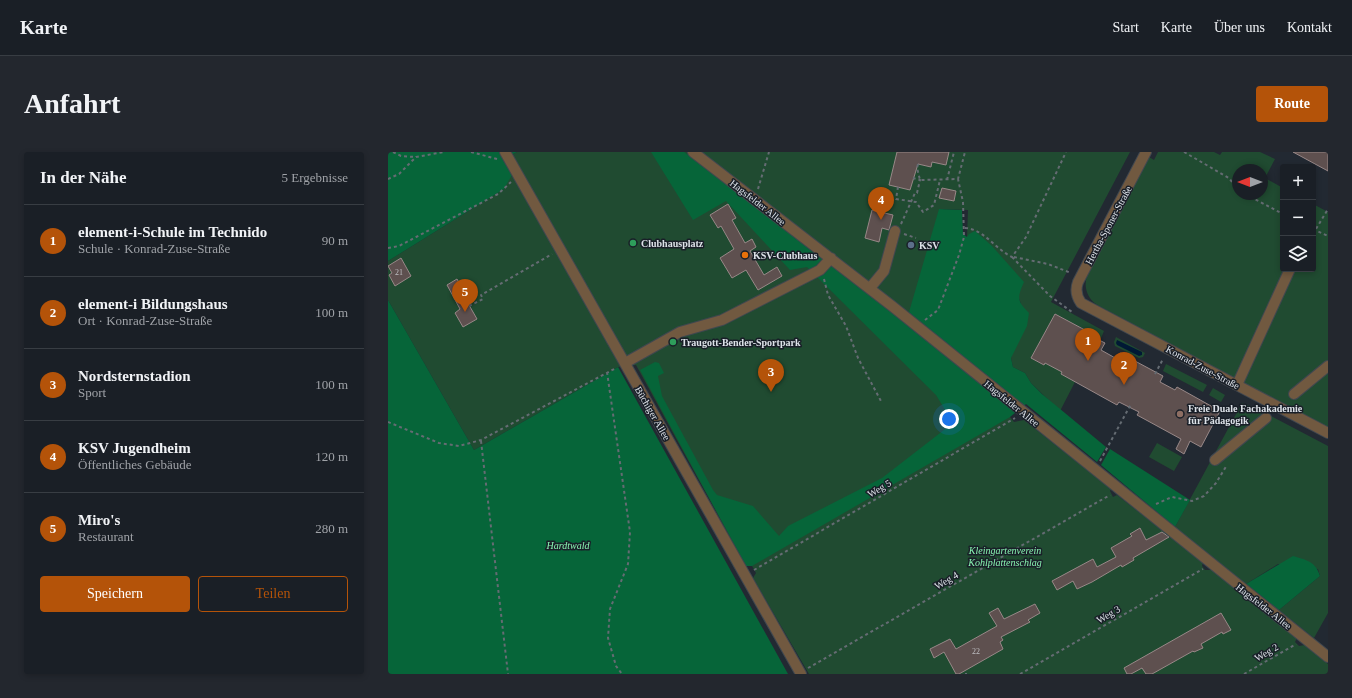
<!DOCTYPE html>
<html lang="de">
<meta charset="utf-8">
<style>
body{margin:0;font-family:"Times New Roman",serif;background:#23272e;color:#f1f3f6}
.controls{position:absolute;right:12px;top:12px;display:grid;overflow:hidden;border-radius:4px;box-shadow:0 2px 6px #0003}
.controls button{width:36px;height:36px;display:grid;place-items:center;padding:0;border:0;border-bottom:1px solid #383d43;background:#1a1f26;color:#f1f3f6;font:20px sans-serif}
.compass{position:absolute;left:844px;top:12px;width:36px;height:36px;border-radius:50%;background:#1a1f26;box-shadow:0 2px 6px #0003;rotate:270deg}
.you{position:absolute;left:561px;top:267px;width:14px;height:14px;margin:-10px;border:3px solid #fff;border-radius:50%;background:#1a73e8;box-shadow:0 0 0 6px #1a73e833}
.badge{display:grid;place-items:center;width:26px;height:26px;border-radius:50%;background:#b45309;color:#fff;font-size:13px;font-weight:700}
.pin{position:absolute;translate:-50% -33px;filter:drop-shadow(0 1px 2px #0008)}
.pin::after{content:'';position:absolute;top:21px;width:14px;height:12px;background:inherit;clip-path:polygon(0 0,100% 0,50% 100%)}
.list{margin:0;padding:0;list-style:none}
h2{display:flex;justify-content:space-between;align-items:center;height:52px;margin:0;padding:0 16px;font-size:17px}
h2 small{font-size:13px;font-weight:400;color:#9fa2a7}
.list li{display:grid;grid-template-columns:26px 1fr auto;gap:12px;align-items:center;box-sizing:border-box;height:72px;padding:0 16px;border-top:1px solid #383d43}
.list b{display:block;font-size:15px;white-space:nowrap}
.list p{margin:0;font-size:13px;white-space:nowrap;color:#9fa2a7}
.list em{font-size:13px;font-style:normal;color:#9fa2a7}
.actions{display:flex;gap:8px;padding:12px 16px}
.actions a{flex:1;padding:9px 0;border:1px solid #b45309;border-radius:4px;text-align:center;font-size:14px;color:#b45309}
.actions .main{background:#b45309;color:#fff}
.icon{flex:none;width:22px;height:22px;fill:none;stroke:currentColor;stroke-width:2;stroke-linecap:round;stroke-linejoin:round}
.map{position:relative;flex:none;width:940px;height:522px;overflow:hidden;border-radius:4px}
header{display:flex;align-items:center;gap:24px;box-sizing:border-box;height:56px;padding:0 20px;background:#1a1f26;border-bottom:1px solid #383d43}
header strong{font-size:19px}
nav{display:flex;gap:22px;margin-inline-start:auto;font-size:14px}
.intro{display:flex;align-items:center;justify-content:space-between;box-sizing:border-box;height:96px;padding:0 24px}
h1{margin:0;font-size:28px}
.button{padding:10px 18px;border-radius:4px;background:#b45309;color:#fff;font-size:14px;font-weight:700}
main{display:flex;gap:24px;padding:0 24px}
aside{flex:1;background:#1a1f26;border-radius:4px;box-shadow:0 2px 6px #0003}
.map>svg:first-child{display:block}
.green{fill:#204b31;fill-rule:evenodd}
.forest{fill:#066539}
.water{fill:#001935}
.building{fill:#5e504f;stroke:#988888}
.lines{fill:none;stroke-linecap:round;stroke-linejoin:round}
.minor-casing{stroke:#40474f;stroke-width:12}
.path{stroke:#656c73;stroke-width:2;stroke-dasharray:3 3;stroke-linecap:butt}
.minor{stroke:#715940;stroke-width:10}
.leisure-dot{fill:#2e9e5b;stroke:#191f28;stroke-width:1.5}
.service-dot{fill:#5c6f8a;stroke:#191f28;stroke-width:1.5}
.food-dot{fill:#e8710a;stroke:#191f28;stroke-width:1.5}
.education-dot{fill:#8d6e63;stroke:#191f28;stroke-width:1.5}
.labels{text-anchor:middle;stroke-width:3;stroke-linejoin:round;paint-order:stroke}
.number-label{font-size:8px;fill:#bebec2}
.street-label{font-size:10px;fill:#dee3e9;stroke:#191f28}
.poi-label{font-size:10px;font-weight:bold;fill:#dee3e9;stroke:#191f28;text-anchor:start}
.park-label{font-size:10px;font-style:italic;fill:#89f5b2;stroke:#191f28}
</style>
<header>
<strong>Karte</strong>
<nav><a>Start</a><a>Karte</a><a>Über uns</a><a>Kontakt</a></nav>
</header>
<div class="intro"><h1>Anfahrt</h1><a class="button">Route</a></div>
<main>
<aside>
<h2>In der Nähe<small>5 Ergebnisse</small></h2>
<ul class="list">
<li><span class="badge">1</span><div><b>element-i-Schule im Technido</b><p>Schule · Konrad-Zuse-Straße</p></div><em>90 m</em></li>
<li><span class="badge">2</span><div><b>element-i Bildungshaus</b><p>Ort · Konrad-Zuse-Straße</p></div><em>100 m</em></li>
<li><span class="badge">3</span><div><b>Nordsternstadion</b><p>Sport</p></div><em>100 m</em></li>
<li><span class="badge">4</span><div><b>KSV Jugendheim</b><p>Öffentliches Gebäude</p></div><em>120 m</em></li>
<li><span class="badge">5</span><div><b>Miro's</b><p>Restaurant</p></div><em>280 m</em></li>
</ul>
<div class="actions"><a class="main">Speichern</a><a>Teilen</a></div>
</aside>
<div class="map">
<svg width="940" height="522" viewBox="0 0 940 522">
<rect width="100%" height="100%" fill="#222932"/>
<path class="green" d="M129 0H742L663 150 716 179 713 186 667 162 643 206 655 213 657 210 675 219 673 222 687 230 672 259 643 231 637 221 625 215 623 206 633 152 630 144 579 85 580 58 551 57 624 257 622 265 626 270 636 268 723 337 722 339 725 345 729 343 815 410 814 414 817 418H824L909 486 907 490 911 494 917 493 940 512V522H421L365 426 368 421 364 414H358L248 213 230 215 86 298 0 148V109L116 37 120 5Z
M770 0H826L832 3 834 0H872L887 7 877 26 895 36V117H925V52L940 60V276L711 154C700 148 695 136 699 124L761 5 766 8ZM850 18H874V42H850Z
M728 185 757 201 755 205 751 206 727 194 726 190Z
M778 212 819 233 815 240 775 219Z
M825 236 837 243 833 250 821 243Z
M854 251 868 256 940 294V461L926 486 891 458 932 424 930 417 890 412 858 432 787 375Z
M769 291 794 305 786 319 761 305Z"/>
<path class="forest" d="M0 0H129L120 5 125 21 116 37 0 109Z
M263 0H296L519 167 551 57 574 58 575 82 579 85 581 82 587 79 604 94 636 130C629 146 629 149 641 161L639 174 623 206 625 215 637 221 643 231 654 242 718 295 709 310 638 252 622 265 364 414H358L252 218 267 210 271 211 276 221 270 224 274 244 325 338 329 343 365 354 391 384 400 374 494 326 565 271 548 243 419 115 402 118 338 49 305 68Z
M0 148 86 298 230 215 400 522H0Z
M722 297 802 348 787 375 713 313Z
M905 404C919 408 928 410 932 424L891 458 858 432Z"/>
<path class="water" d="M729 188 754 200V203L751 204 729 193 728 191Z"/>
<path class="building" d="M509 0H561L558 13 544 10 543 15 530 12 522 38 501 33Z
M905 0H940V19Z
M554 36 568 39 566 49 551 46Z
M340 52 348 66 344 68 357 91 364 87 368 95 362 99 376 123 389 115 394 124 370 138 358 118 344 126 332 106 346 97 333 74 330 76 322 63Z
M484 58 505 63 501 78 494 76 491 90 477 86Z
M13 106 23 124 7 134 1 123 4 121 0 114Z
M69 127 83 152 81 153 89 167 75 175 67 161 72 157 59 133Z
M667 162 710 185 709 187 717 191 713 198 729 207 732 201 775 224 772 230 787 238 789 235 832 259 813 295 802 289 796 302 788 297 793 287 749 263 751 260 731 250 729 253 673 222 674 220 657 211 656 213 643 206Z
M752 376 758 388 774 380 781 385 745 406 746 408 734 415 733 413 704 430 689 437 685 429 669 438 664 429 705 407 709 415 728 405 723 396 744 384 742 382Z
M647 452 652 461 640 468 642 470 613 485 615 488 612 490 615 497 571 522H568L556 500 546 506 542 497 562 487 568 497 609 474 601 461 610 456 616 467Z
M833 461 843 478 835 482 834 480 813 492 815 496 806 500 805 499 764 522H758L754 516 743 522H739L736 516Z"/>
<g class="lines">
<defs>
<path id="minor" d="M117 0 413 522
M305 0 504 154 940 505
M758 0 690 130C687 138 688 144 693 151L940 281
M482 136 496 119 507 79
M237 211 292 180 334 168 432 118 443 106
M849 233 902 117
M906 242 940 214
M827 308 878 266"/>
</defs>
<use href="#minor" class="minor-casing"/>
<path class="path" d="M5 0 13 4 27 5
M83 0 109 7
M796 0 841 26 850 38
M530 12 529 16 532 28 570 27 577 0
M0 27 11 22 28 5 56 0
M559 28 566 0
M510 35 508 47 528 50 535 60 546 53 552 28
M370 37 381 0
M857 42 895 62
M513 72 527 41H529L532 28 525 26
M577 76C596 77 607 97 624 105L638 85 678 0
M925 77 940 84
M516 82 528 86
M925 82 940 57
M0 96 11 94 110 42 123 30
M624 105 662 144 684 160
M626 105 660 112 683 121
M436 127 440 143 458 174 470 206 494 251
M81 154 95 147 93 143 164 102
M537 168 550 158 571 103 576 85 575 50 570 27
M219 220 242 380 240 412 222 457 220 486 228 514 234 522
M767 222 775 207
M0 270 51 291 71 294 93 288 228 216
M93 289 120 522
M712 309 743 252
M768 352 784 345 804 349 816 344 828 331 839 313
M366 418 627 266
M420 516 722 343
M578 521V522
M632 522 815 417
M856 522 908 492"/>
<use href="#minor" class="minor"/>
</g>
<g class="leisure-dot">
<circle cx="245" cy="91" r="4"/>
<circle cx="285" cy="190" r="4"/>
</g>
<circle class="service-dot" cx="523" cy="93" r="4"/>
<circle class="food-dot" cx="357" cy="103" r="4"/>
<circle class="education-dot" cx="792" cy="262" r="4"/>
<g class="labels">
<g class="number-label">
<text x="11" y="123">21</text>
<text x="588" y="502">22</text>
</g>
<g class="street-label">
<text transform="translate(370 50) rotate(38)" y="4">Hagsfelder Allee</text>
<text transform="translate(720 73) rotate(-62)" y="4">Hertha-Sponer-Straße</text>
<text transform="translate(815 215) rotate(28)" y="4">Konrad-Zuse-Straße</text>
<text transform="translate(624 251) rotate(39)" y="4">Hagsfelder Allee</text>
<text transform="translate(265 261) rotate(60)" y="4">Büchiger Allee</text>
<text transform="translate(491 336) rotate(-30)" y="4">Weg 5</text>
<text transform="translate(558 428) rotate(-30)" y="4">Weg 4</text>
<text transform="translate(876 454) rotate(38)" y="4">Hagsfelder Allee</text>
<text transform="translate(720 462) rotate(-30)" y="4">Weg 3</text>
<text transform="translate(878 500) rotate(-30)" y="4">Weg 2</text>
</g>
<g class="poi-label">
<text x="253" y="95">Clubhausplatz</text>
<text x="531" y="97">KSV</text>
<text x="365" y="107">KSV-Clubhaus</text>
<text x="293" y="194">Traugott-Bender-Sportpark</text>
<text x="800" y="260">Freie Duale Fachakademie<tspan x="800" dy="12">für Pädagogik</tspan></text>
</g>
<g class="park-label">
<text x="180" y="397">Hardtwald</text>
<text x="617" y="402">Kleingartenverein<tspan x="617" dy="12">Kohlplattenschlag</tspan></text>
</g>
</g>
</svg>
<div class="controls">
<button>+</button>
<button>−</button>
<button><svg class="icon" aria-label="layers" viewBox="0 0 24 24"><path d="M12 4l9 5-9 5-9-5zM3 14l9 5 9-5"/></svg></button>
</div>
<svg class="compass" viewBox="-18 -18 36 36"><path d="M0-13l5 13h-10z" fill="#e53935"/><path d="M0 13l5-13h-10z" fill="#9fa2a7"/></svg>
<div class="you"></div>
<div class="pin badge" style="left:700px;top:209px">1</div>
<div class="pin badge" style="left:736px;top:233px">2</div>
<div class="pin badge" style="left:383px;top:240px">3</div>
<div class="pin badge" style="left:493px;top:68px">4</div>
<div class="pin badge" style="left:77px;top:160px">5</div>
</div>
</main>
